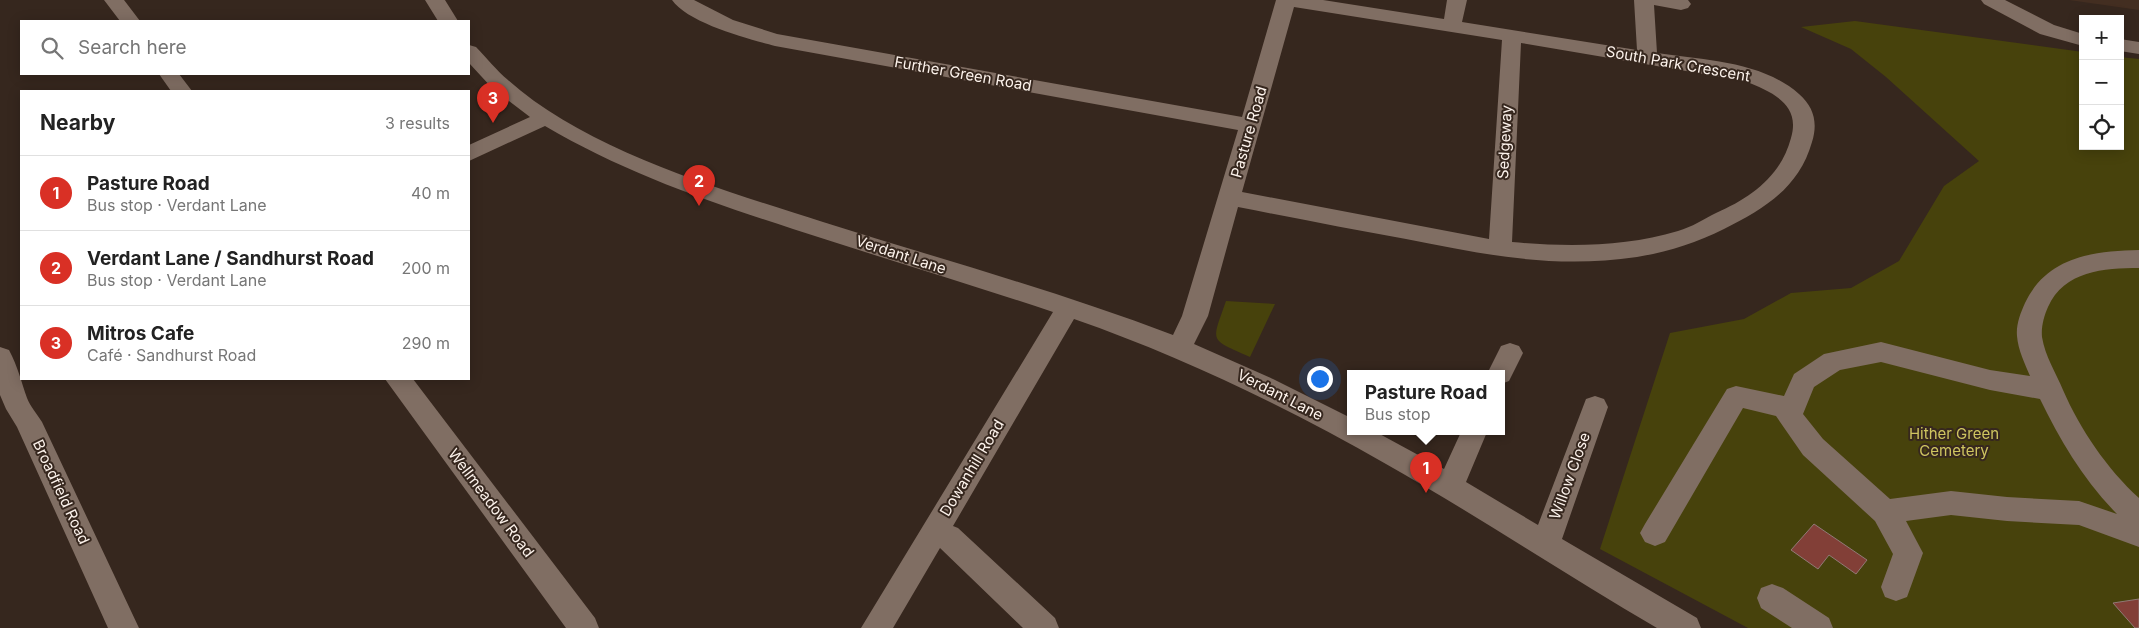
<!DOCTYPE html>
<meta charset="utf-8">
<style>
body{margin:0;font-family:Inter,sans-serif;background:#f6f6f6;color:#222}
.controls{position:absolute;right:15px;top:15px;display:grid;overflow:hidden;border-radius:0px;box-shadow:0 2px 12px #0003}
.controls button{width:45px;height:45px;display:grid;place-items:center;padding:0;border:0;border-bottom:1px solid #e0e0e0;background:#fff;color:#222;font:25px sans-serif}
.you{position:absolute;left:1319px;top:378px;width:18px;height:18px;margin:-12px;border:4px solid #fff;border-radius:50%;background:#1a73e8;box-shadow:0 0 0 8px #1a73e833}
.badge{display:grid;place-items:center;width:32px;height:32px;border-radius:50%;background:#d93025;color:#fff;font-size:16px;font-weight:700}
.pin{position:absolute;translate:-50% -41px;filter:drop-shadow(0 1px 2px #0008)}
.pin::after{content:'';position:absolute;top:26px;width:18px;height:15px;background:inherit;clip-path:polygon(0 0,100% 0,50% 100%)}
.popup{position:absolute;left:1347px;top:370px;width:158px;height:65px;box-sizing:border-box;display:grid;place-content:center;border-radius:0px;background:#fff;filter:drop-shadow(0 1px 4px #0005);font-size:16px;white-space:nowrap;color:#767676}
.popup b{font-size:19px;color:#222}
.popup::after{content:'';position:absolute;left:50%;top:100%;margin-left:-10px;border:10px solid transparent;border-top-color:#fff}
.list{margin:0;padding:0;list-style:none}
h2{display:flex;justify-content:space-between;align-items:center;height:65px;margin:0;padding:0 20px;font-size:21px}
h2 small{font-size:16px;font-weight:400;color:#767676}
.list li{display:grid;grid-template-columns:32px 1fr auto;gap:15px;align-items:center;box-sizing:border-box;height:75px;padding:0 20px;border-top:1px solid #e0e0e0}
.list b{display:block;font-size:19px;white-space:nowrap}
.list p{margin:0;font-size:16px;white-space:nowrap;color:#767676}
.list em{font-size:16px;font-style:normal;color:#767676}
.icon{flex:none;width:28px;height:28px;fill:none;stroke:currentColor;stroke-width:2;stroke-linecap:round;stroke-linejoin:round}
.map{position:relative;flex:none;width:2139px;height:628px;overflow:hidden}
.search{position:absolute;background:#fff;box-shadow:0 2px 12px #0003;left:20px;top:20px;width:450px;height:55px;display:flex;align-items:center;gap:12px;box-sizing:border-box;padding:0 18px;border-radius:0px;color:#767676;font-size:19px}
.panel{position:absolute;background:#fff;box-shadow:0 2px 12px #0003;left:20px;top:90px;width:450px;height:290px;border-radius:0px}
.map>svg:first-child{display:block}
.built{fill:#432e21}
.green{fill:#47420c}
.building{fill:#823f37;stroke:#907a76}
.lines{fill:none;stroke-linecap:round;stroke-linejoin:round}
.minor{fill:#806e63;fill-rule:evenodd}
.labels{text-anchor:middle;stroke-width:4;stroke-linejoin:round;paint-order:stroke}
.street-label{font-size:15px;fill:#fcf2eb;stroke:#36271e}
.park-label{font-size:15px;fill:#cfc560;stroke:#36271e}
</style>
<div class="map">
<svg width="2139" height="628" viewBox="0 0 2139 628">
<rect width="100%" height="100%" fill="#36271e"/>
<path class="built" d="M2069 0H2139V10Z"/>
<path class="green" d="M1855 21 2083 52V146H2120V57L2139 59V628H1748L1600 549 1670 333 1744 319 1791 293 1851 288 1899 261 1944 186 1979 161 1886 77 1851 49 1801 27Z
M1226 301 1275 304 1250 357C1209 338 1211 344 1226 301Z"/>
<path class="building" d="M1814 524 1867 560 1856 574 1829 555 1818 569 1791 550Z
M2139 599V628H2135L2113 603Z"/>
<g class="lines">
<path class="minor" d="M104 0H124L140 21H120Z
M425 0H445L458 21H438Z
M672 0H694L733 20 777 34 1242 117 1276 0H1323L1444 19 1447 0H1467L1462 22 1637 50 1634 0H1688L1691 4 1688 8 1681 10 1654 5 1657 53C1703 60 1762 61 1799 94 1814 107 1818 123 1812 142 1799 188 1764 209 1724 229 1696 243 1667 252 1637 257 1554 269 1486 255 1406 239 1350 229 1294 218 1238 207L1208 316 1194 344 1273 379 1351 418V432H1376L1444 469 1461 432H1487L1466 482 1538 525 1586 399 1595 396 1604 399 1608 407 1562 539 1697 618 1701 628H1657C1566 575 1478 516 1386 464 1286 407 1183 357 1074 319L953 526 958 528 1055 618 1059 628H1023L940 548 893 628H861L1053 312C966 283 879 257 793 229 707 201 623 172 545 126L469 161V145L530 117 493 89 469 63V45L476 47C487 58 496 70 508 80 587 151 723 190 823 222 940 259 1058 291 1173 335L1182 316 1238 130 775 46C748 39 688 23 672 0ZM1294 7 1502 40 1489 239 1242 192ZM1521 43 1745 81C1772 92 1801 104 1791 138 1781 176 1751 198 1716 213 1704 219 1692 227 1678 231 1625 247 1567 247 1512 242Z
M1981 0H2005L2054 25 2083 34V46L2040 34 1984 4Z
M2120 39 2139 42V54L2120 51Z
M159 74H179L192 91H171Z
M2139 250V268C2104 268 2064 271 2048 307 2044 316 2041 327 2042 337 2045 356 2056 373 2063 390 2080 429 2107 469 2139 498V547L2079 525 2007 521 1951 515 1906 521 1923 553 1907 597 1896 601 1885 597 1881 587 1893 554 1875 521 1803 455 1776 416 1743 408 1665 542 1655 546 1645 542 1640 533 1645 524 1727 389 1736 386 1784 396 1794 374 1824 354 1881 342 1990 370 2030 376C2025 364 2018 350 2017 336 2016 325 2020 314 2025 303 2047 257 2092 251 2139 250ZM1881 362 1990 390 2040 399C2060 440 2084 481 2117 514L2079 501 2007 497 1951 491 1890 499 1823 439 1803 414 1814 387 1840 370Z
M1510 343 1519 346 1523 353 1509 381 1501 384V374H1487L1501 346Z
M0 347 9 350C18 367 21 381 27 398 30 406 37 414 42 422L139 628H108L17 427 6 409 0 395Z
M385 379H413L595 618 599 628H566Z
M1772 584 1783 588 1829 618 1833 628H1792L1761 608 1757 598 1761 588Z"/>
</g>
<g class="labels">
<g class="street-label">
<text transform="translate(1678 64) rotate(10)" y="5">South Park Crescent</text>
<text transform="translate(963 74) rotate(10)" y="5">Further Green Road</text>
<text transform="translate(1249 132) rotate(-74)" y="5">Pasture Road</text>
<text transform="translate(1505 142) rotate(-87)" y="5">Sedgeway</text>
<text transform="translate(901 255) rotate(18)" y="5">Verdant Lane</text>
<text transform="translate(1280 395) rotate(27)" y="5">Verdant Lane</text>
<text transform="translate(972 468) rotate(-59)" y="5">Dowanhill Road</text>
<text transform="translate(1570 476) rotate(-70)" y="5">Willow Close</text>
<text transform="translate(61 492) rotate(65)" y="5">Broadfield Road</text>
<text transform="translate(491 503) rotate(53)" y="5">Wellmeadow Road</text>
</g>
<g class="park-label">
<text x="1954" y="439">Hither Green<tspan x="1954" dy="17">Cemetery</tspan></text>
</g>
</g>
</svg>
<div class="controls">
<button>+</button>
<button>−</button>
<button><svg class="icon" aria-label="locate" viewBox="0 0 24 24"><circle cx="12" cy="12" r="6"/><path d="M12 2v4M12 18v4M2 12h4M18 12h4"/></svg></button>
</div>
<div class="you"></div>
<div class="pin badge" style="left:1426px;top:493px">1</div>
<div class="popup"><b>Pasture Road</b>Bus stop</div>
<div class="pin badge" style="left:699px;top:206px">2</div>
<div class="pin badge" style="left:493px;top:123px">3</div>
<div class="search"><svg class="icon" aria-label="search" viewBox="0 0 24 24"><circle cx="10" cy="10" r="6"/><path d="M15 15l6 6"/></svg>Search here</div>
<section class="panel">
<h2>Nearby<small>3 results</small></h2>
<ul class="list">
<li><span class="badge">1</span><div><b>Pasture Road</b><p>Bus stop · Verdant Lane</p></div><em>40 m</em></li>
<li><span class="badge">2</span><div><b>Verdant Lane / Sandhurst Road</b><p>Bus stop · Verdant Lane</p></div><em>200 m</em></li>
<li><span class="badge">3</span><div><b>Mitros Cafe</b><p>Café · Sandhurst Road</p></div><em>290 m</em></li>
</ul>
</section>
</div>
